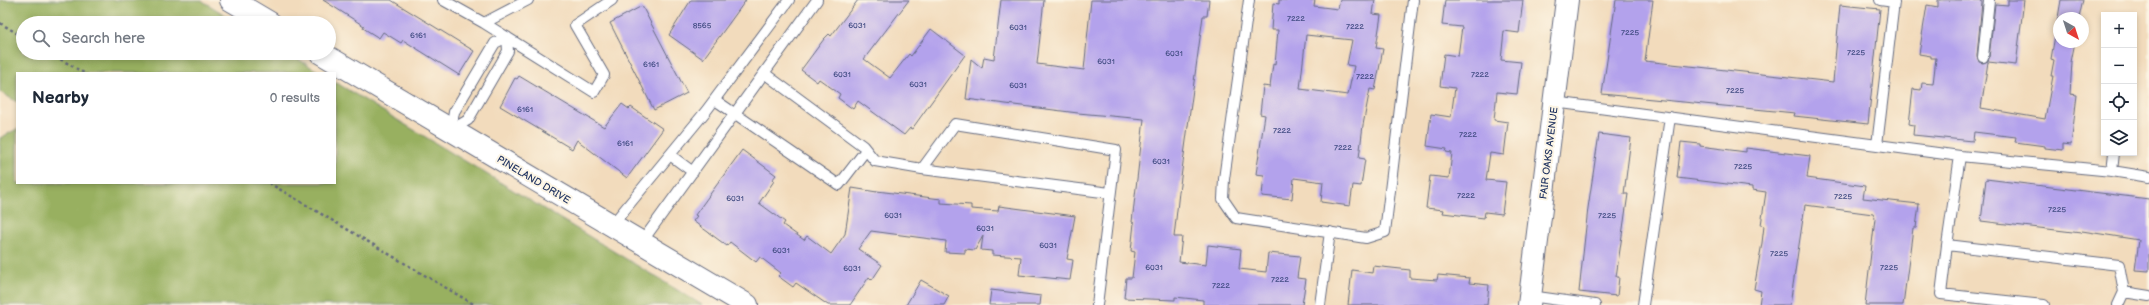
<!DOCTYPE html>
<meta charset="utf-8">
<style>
body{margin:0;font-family:"Balsamiq Sans",sans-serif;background:#f2f2f3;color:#1f2937}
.controls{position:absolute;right:12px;top:12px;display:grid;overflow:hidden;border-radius:0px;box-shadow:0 2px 6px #0003}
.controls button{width:36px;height:36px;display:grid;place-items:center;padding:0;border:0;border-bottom:1px solid #e0e1e3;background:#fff;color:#1f2937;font:20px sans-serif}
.compass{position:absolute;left:2053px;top:12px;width:36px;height:36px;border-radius:50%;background:#fff;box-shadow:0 2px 6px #0003;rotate:141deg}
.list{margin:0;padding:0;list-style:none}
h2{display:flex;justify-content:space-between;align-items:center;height:52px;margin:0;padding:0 16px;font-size:17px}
h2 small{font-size:13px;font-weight:400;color:#747a83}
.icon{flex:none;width:22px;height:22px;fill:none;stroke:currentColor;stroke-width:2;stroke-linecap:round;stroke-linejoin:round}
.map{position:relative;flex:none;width:2149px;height:305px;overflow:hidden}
.search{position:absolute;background:#fff;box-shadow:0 2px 6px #0003;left:16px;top:16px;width:320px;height:44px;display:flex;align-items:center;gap:10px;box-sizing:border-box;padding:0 14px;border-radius:22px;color:#747a83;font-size:15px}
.panel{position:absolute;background:#fff;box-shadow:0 2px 6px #0003;left:16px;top:72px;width:320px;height:112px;border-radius:0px}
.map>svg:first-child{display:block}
.forest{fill:#98b061;stroke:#5a7060}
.building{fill:#b3a2ec;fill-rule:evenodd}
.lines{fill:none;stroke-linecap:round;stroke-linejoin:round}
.lane-casing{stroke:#666b7f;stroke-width:12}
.secondary-casing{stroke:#666b7f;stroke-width:24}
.path{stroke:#666b7f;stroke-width:2.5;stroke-dasharray:3 3;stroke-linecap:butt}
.lane{stroke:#fff;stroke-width:10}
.secondary{stroke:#fff;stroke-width:22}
.labels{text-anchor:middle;stroke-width:4;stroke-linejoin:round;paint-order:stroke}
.number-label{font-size:8px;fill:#414c82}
.street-label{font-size:10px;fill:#1b2f5e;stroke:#fcf5e5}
</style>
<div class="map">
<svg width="2149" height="305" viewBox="0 0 2149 305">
<rect width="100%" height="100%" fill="#fcf5e5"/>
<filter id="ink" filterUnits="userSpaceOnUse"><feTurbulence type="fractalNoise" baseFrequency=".025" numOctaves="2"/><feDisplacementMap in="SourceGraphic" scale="8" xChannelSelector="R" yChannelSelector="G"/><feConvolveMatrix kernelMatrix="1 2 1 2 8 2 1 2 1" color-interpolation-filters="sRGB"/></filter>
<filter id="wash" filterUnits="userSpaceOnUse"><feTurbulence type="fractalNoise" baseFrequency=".012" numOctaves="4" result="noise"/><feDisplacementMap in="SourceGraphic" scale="16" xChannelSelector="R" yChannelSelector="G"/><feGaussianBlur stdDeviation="0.9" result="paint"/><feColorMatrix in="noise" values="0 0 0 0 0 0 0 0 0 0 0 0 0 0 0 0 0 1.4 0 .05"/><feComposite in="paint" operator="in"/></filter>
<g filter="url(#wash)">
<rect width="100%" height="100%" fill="#f2dbbc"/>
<path class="forest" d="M0 0H201L238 23H23V53H288L321 73H17V102L0 92Z
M335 82 702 305H0V138L17 129V183H335Z"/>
<g id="blocks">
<path class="building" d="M323 0H391L474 51 459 75 403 40 401 43 383 32 379 38 363 28 364 26Z
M691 0H746L703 59 669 35Z
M858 0H909L864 59 890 78 909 54 911 56 931 29 965 55 912 129 910 128 904 135 858 101 853 109 838 98 840 94 819 79 817 82 801 70 824 39 829 34 831 36Z
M1001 0H1044L1037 64 1084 70 1091 0H1209L1207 16H1203L1179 192 1174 237H1182L1179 262 1206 265 1208 245 1241 249 1239 269 1266 272 1268 253 1300 256 1297 278 1306 279 1302 305H1203V300L1175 297V300L1124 298 1126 278H1132L1135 252 1131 251 1134 223 1132 222 1144 119 1078 113 966 99 971 59 982 68 984 57 994 59Z
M1279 0H1315L1314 6 1338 9 1340 0H1375L1373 14 1381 15 1376 48 1383 49 1375 90 1370 89 1363 125 1359 158 1365 159 1361 186 1353 185 1350 206 1321 202 1323 182 1294 178 1292 199 1262 196 1264 175 1256 174 1265 115 1260 114 1263 86 1270 87 1273 64 1275 65 1278 30H1271L1273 3 1279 4ZM1306 35 1352 40 1347 65 1354 66 1348 95 1300 89Z
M1445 0H1523L1519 33 1504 31 1501 60 1521 62 1517 94 1497 92 1494 120 1508 122 1504 155 1490 153 1486 180 1506 182 1502 214 1485 212 1484 218 1443 213 1444 210 1426 208 1430 176 1449 178 1452 153 1446 152 1447 149 1427 146 1431 114 1451 117 1455 88 1440 86 1444 54 1458 56 1462 27 1442 25Z
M1616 0H1653L1645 61 1833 82 1840 5 1880 9 1868 124 1794 116 1795 113 1602 94Z
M1938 0H1981L1982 2 1977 56 1979 62 1983 63 1988 61 1989 58 1995 4 2008 5V0H2024L2016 65 1988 62 1981 108 2045 119 2053 76H2051L2054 60 2051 59 2061 0H2083L2079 18H2059V42H2074L2070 62H2072L2070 94 2077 95 2071 145 2063 144V150L2045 148V146L2015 142 2016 137 1974 132 1973 141 1913 135 1914 125 1909 124 1913 89 1921 90 1922 83 1933 84 1936 58H1931V56L1919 54 1927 5 1938 7Z
M642 6 687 93 654 110 610 23Z
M519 76 604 127 622 104 629 109 631 107 663 129 627 178 577 140 572 149 500 106 515 78 517 79Z
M1599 134 1631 138 1624 194H1628L1616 277H1619L1617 296 1579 292 1588 208Z
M1681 142 1700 144V146L1746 152V148L1810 156 1807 178 1865 186 1863 198 1919 204 1916 228H1913L1903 305H1865L1875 218 1873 214 1805 205 1790 305H1759L1761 291 1754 289 1762 243 1764 226 1761 225 1766 192 1752 190V187L1677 178Z
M742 150 776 175 772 180 774 181 759 203 785 222 783 225 804 240 807 236 831 254 845 234 852 188 877 192V191L941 199V203L971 205V209L998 211 999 206 1075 216 1067 259 1073 260 1070 280 1019 275 1021 257 992 255V251L981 250 983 236 975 250 965 249V253L945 252 946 241 871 231 858 249 882 265 872 280 869 277 850 305H828L796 283 793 287 778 276 781 273 760 257 756 262 730 242 727 246 693 221 697 216 695 215Z
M1986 179 2149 199V271L2135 270 2139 240 2082 231 2081 233 1981 221Z
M1373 266 1410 270V278L1437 280 1438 275 1470 278 1469 283 1489 285 1487 305H1348L1352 270 1372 273Z
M921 280 949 296 944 305H906Z
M991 290 1041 296 1040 305H989Z"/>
</g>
</g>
<g filter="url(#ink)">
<use href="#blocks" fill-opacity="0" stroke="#666b7f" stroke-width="1"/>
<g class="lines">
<defs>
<path id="lane" d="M443 0 484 23 594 92 604 75 575 25 612 0
M1249 0 1224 179 1223 199 1236 218 1366 238 1385 232 1413 0
M484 23 528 0
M507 37 508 51 468 120 451 130 454 112 495 43Z
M1983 57 1989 0
M764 73 863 146 875 161 922 169 955 124 1116 150 1097 305
M715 100 839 185 866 150
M1554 102 1960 156
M1877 145 1894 2 1880 0
M670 155 693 172
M922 169 1110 193
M2112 171 2149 177
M612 225 706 111 789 0
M641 243 817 0
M1947 245 1960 156 2112 171 2114 153
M2124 292 2149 296
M1530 296 1595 305
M1320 305 1330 232
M1643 305 1670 117
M2044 305 1941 294 1947 245 2119 265 2124 292 2118 305"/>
<path id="secondary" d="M231 0 270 23
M321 53 747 305
M1529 305 1567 0"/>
</defs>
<use href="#lane" class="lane-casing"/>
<use href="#secondary" class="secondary-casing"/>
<path class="path" d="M0 23 23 37
M50 53 84 73
M269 183 475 305"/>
<use href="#lane" class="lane"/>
<use href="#secondary" class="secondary"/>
</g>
</g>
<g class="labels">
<g class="number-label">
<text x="1296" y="21">7222</text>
<text x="702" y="28">8565</text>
<text x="857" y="28">6031</text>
<text x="1355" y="29">7222</text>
<text x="1018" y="30">6031</text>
<text x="1630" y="35">7225</text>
<text x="418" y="38">6161</text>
<text x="1856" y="55">7225</text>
<text x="1174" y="56">6031</text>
<text x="1106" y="64">6031</text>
<text x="651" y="67">6161</text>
<text x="842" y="77">6031</text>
<text x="1480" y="77">7222</text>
<text x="1365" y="79">7222</text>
<text x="918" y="87">6031</text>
<text x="1018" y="88">6031</text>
<text x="1735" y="93">7225</text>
<text x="525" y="112">6161</text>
<text x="1282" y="133">7222</text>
<text x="1468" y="137">7222</text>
<text x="625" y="146">6161</text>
<text x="1343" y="150">7222</text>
<text x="1161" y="164">6031</text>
<text x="1743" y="169">7225</text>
<text x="1466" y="198">7222</text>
<text x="1843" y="199">7225</text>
<text x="735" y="201">6031</text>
<text x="2057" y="212">7225</text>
<text x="893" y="218">6031</text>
<text x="1607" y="218">7225</text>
<text x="985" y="231">6031</text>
<text x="1048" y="248">6031</text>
<text x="781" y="253">6031</text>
<text x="1779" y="256">7225</text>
<text x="1154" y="270">6031</text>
<text x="1889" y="270">7225</text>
<text x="852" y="271">6031</text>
<text x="1280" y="282">7222</text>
<text x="1221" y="288">7222</text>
</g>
<g class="street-label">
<text transform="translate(1548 153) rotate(-83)" y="4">FAIR OAKS AVENUE</text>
<text transform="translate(534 179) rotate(31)" y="4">PINELAND DRIVE</text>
</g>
</g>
</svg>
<div class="controls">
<button>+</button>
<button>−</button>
<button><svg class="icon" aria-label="locate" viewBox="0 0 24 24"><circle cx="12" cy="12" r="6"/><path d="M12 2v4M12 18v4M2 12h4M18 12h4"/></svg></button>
<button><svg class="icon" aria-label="layers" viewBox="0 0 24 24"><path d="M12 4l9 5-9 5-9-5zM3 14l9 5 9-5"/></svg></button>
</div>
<svg class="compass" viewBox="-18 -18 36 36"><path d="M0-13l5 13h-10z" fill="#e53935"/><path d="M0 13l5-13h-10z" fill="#747a83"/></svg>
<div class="search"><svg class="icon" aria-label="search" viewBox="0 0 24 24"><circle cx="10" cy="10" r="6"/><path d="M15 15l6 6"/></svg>Search here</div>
<section class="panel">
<h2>Nearby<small>0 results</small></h2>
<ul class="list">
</ul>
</section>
</div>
